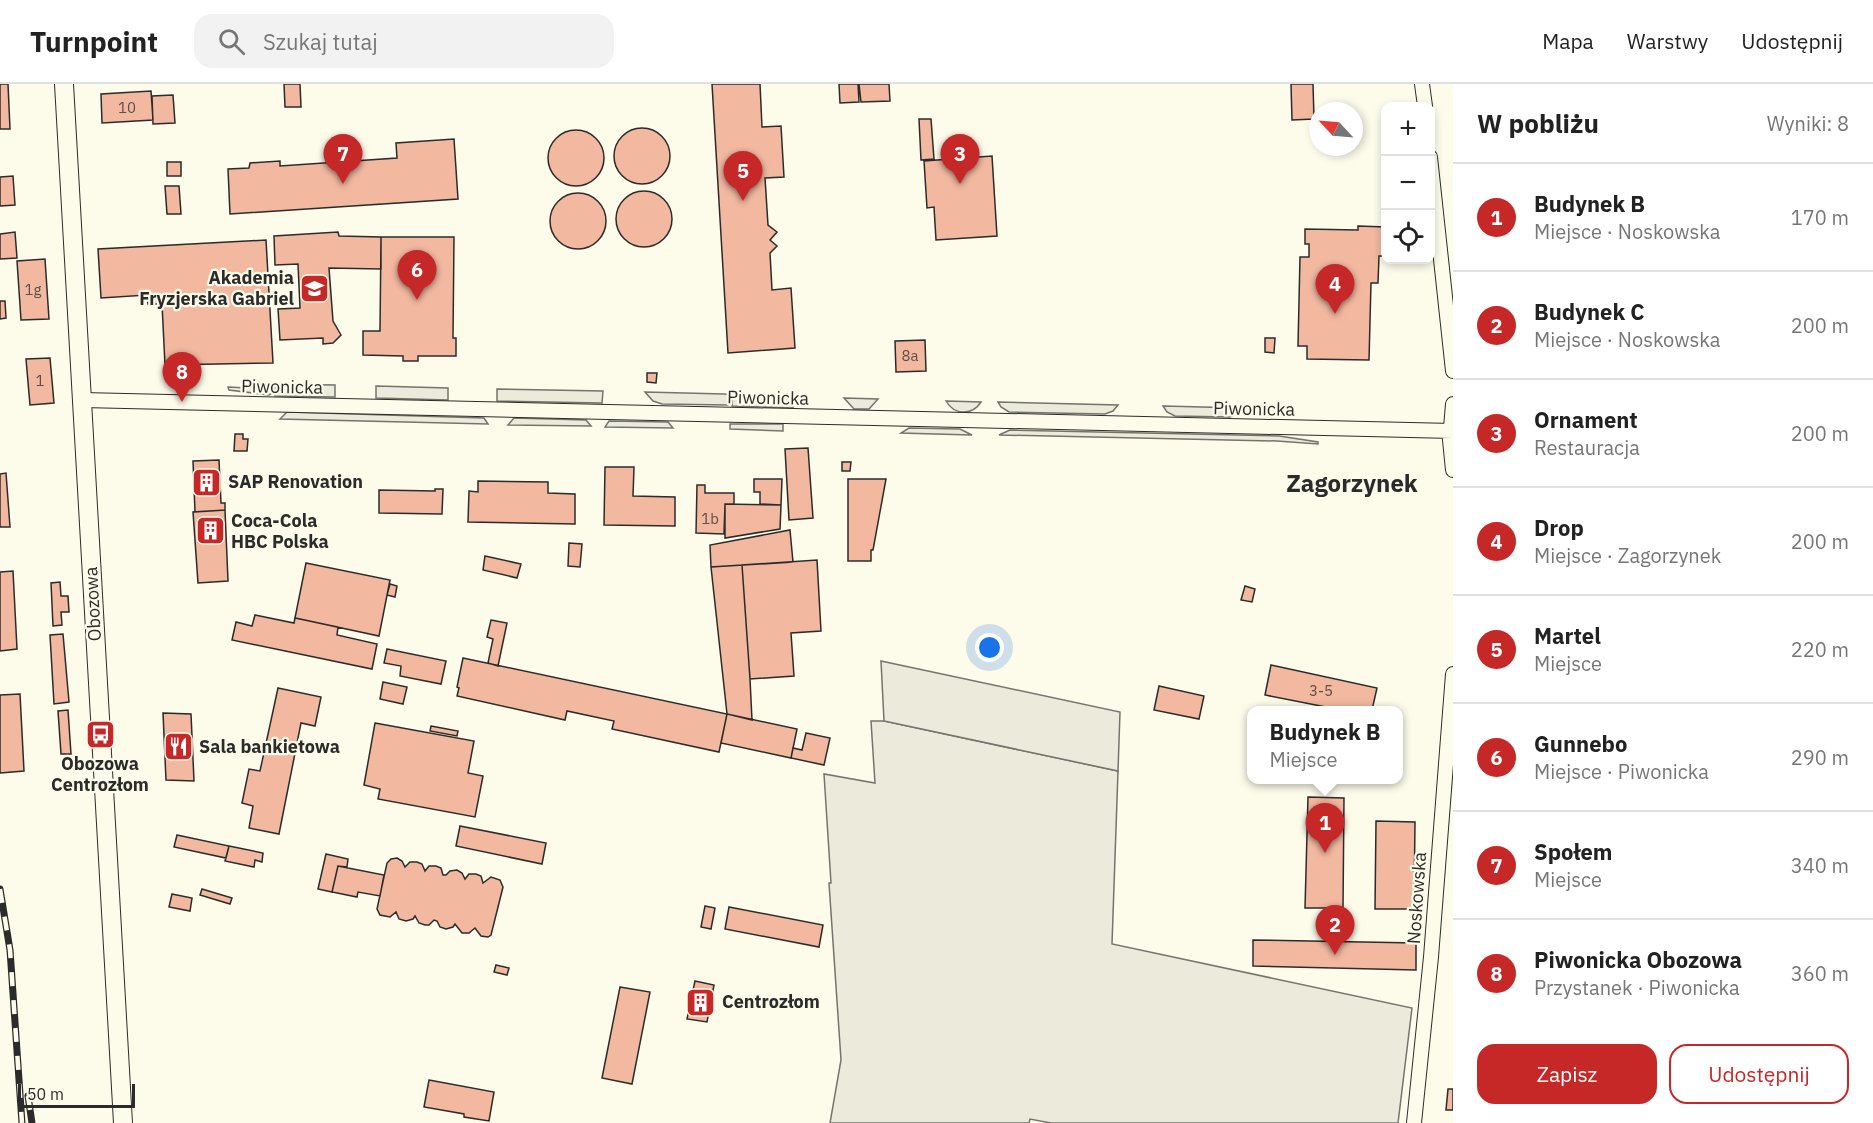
<!DOCTYPE html>
<html lang="pl">
<meta charset="utf-8">
<style>
body{margin:0;font-family:"IBM Plex Sans",sans-serif;background:#f2f2f2;color:#222}
.controls{position:absolute;right:18px;top:18px;display:grid;overflow:hidden;border-radius:12px;box-shadow:0 3px 9px #0003}
.controls button{width:54px;height:54px;display:grid;place-items:center;padding:0;border:0;border-bottom:2px solid #e0e0e0;background:#fff;color:#222;font:30px sans-serif}
.compass{position:absolute;left:1309px;top:18px;width:54px;height:54px;border-radius:50%;background:#fff;box-shadow:0 3px 9px #0003;rotate:296deg}
.scale{position:absolute;left:18px;bottom:15px;width:117px;box-sizing:border-box;padding-left:6px;border:3px solid #2b2b2b;border-top:0;font-size:16px;line-height:21px;white-space:nowrap;color:#2b2b2b;-webkit-text-stroke:4px #fdfbea;paint-order:stroke}
.you{position:absolute;left:990px;top:564px;width:21px;height:21px;margin:-15px;border:4px solid #fff;border-radius:50%;background:#1a73e8;box-shadow:0 0 0 9px #1a73e833}
.badge{display:grid;place-items:center;width:39px;height:39px;border-radius:50%;background:#c62828;color:#fff;font-size:20px;font-weight:700}
.pin{position:absolute;translate:-50% -50px;filter:drop-shadow(0 2px 3px #0008)}
.pin::after{content:'';position:absolute;top:32px;width:21px;height:18px;background:inherit;clip-path:polygon(0 0,100% 0,50% 100%)}
.popup{position:absolute;left:1247px;top:622px;width:156px;height:78px;box-sizing:border-box;display:grid;place-content:center;border-radius:12px;background:#fff;filter:drop-shadow(0 2px 4px #0005);font-size:20px;white-space:nowrap;color:#767676}
.popup b{font-size:22px;color:#222}
.popup::after{content:'';position:absolute;left:50%;top:100%;margin-left:-12px;border:12px solid transparent;border-top-color:#fff}
.list{margin:0;padding:0;list-style:none}
h2{display:flex;justify-content:space-between;align-items:center;height:78px;margin:0;padding:0 24px;font-size:26px}
h2 small{font-size:20px;font-weight:400;color:#767676}
.list li{display:grid;grid-template-columns:39px 1fr auto;gap:18px;align-items:center;box-sizing:border-box;height:108px;padding:0 24px;border-top:2px solid #e0e0e0}
.list b{display:block;font-size:22px;white-space:nowrap}
.list p{margin:0;font-size:20px;white-space:nowrap;color:#767676}
.list em{font-size:20px;font-style:normal;color:#767676}
.actions{display:flex;gap:12px;padding:18px 24px}
.actions a{flex:1;padding:14px 0;border:2px solid #c62828;border-radius:18px;text-align:center;font-size:21px;color:#c62828}
.actions .main{background:#c62828;color:#fff}
.icon{flex:none;width:33px;height:33px;fill:none;stroke:currentColor;stroke-width:2;stroke-linecap:round;stroke-linejoin:round}
.map{position:relative;flex:none;width:1453px;height:1039px;overflow:hidden}
header{display:flex;align-items:center;gap:36px;box-sizing:border-box;height:84px;padding:0 30px;background:#fff;border-bottom:2px solid #e0e0e0}
header strong{font-size:28px}
nav{display:flex;gap:33px;margin-inline-start:auto;font-size:21px}
.search{width:420px;height:54px;background:#f2f2f2;display:flex;align-items:center;gap:15px;box-sizing:border-box;padding:0 21px;border-radius:18px;color:#767676;font-size:22px}
main{display:flex}
aside{flex:1;background:#fff}
.map>svg:first-child{display:block}
.green{fill:#ecebdb;stroke:#74746e;stroke-width:1.5}
.parking{fill:#eceadb;stroke:#74746e;stroke-width:1.5}
.building{fill:#f2b8a0;stroke:#2b2b2b;stroke-width:1.5}
.lines{fill:none;stroke-linecap:round;stroke-linejoin:round}
.minor-casing{stroke:#2b2b2b;stroke-width:16}
.tertiary-casing{stroke:#2b2b2b;stroke-width:20}
.minor{stroke:#fdfbea;stroke-width:14}
.tertiary{stroke:#fdfbea;stroke-width:18}
.rail-casing{stroke:#2b2b2b;stroke-width:7}
.rail{stroke:#fdfbea;stroke-width:4.5;stroke-dasharray:14;stroke-linecap:butt}
.labels{text-anchor:middle;stroke-width:4.5;stroke-linejoin:round;paint-order:stroke}
.number-label{font-size:15px;fill:#5d4e48}
.poi-label{font-size:18px;font-weight:bold;fill:#2b2b2b;stroke:#fdfbea;text-anchor:start}
.street-label{font-size:18px;fill:#2b2b2b;stroke:#fdfbea}
.district-label{font-size:24px;font-weight:bold;fill:#2b2b2b;stroke:#fdfbea}
</style>
<header>
<strong>Turnpoint</strong>
<div class="search"><svg class="icon" aria-label="search" viewBox="0 0 24 24"><circle cx="10" cy="10" r="6"/><path d="M15 15l6 6"/></svg>Szukaj tutaj</div>
<nav><a>Mapa</a><a>Warstwy</a><a>Udostępnij</a></nav>
</header>
<main>
<div class="map">
<svg width="1453" height="1039" viewBox="0 0 1453 1039">
<rect width="100%" height="100%" fill="#fdfbea"/>
<path class="green" d="M275 300 274 308 269 311 229 306 228 303 248 304Z
M645 308 724 310 733 311V317L728 321 662 320 653 317Z
M844 314 878 315 869 325H854Z
M946 317 981 318C972 332 954 331 946 317Z
M998 318 1118 321 1113 327 1105 330 1009 328 1001 323Z
M1163 322 1241 324 1237 330 1230 333 1175 332 1167 328Z
M909 344 960 345 972 351 901 349Z
M1010 346 1279 352 1318 358V360L1277 357 999 351Z
M871 637H884L1118 687 1112 860 1412 924 1398 1039H1051L1030 1035 1029 1039H830L841 976 829 799H831L824 690 875 699Z"/>
<path class="parking" d="M275 300 335 301V313L275 312Z
M376 302 448 304V316L376 314Z
M497 305 603 307 602 319 497 317Z
M733 311 793 313V324L732 322Z
M287 328 484 334 488 340 280 335Z
M514 334 586 336 591 342 508 341Z
M609 337 668 338 673 344 605 343Z
M730 340H783V347L730 345Z
M881 577 1120 628 1118 687 884 637Z"/>
<path class="building" d="M0 0H8L10 45H0Z
M284 0H300L301 23H285Z
M712 0H760L762 43 781 42 784 93 765 94 768 141 777 148 770 156 777 162 770 169 772 206 791 204 795 264 728 269Z
M839 0H858L859 18 840 19Z
M859 0H889L890 17 861 18Z
M1291 0H1313L1314 35 1292 36Z
M151 7 153 36 102 39 101 10Z
M173 11 175 39 153 40 152 12Z
M919 35H931L934 75 921 76Z
M614 72a28 28 0 1 1 56 0a28 28 0 1 1-56 0Z
M548 74a28 28 0 1 1 56 0a28 28 0 1 1-56 0Z
M454 55 458 115 230 130 228 85 249 84 250 79 280 77V82L397 74 396 59Z
M992 72 997 152 936 156 934 123 927 124 924 77Z
M167 78H181V92H167Z
M13 92 15 121 0 122V93Z
M165 102H179L181 130H167Z
M616 135a28 28 0 1 1 56 0a28 28 0 1 1-56 0Z
M550 137a28 28 0 1 1 56 0a28 28 0 1 1-56 0Z
M1358 142 1386 143V172H1379L1378 199H1371L1369 276 1307 275V262H1298L1300 173H1309V160H1305V145L1358 146Z
M15 148 17 174 0 175V150Z
M338 148 339 152 381 153V185L329 184 333 237 341 251 333 259 323 260V254L280 256 278 225 300 224 298 180 275 181 274 152Z
M381 153H454L453 254H456V272H418V277H403V272L363 271V247H380Z
M266 156 273 279 165 281 162 220H148L147 211 101 214 98 165Z
M45 175 49 235 21 236 17 177Z
M0 217H5L6 234 0 235Z
M1265 254H1275L1274 269 1265 268Z
M925 256 926 287 896 288 895 257Z
M50 274 54 319 30 321 26 275Z
M647 289H657L656 299 647 298Z
M235 350H243V355H248L247 367H234Z
M808 364 813 434 789 436 785 365Z
M219 376 221 419H225V426L195 428 193 377Z
M842 378H851L850 387H842Z
M605 383H634L633 412 675 413V442L604 441Z
M6 389 10 443H0V390Z
M754 395H782L781 421 760 420V408H754Z
M848 395H886L873 466H871V477H848Z
M478 397 548 398V409L575 410V440L468 438 469 407 478 408Z
M697 401H705V409H734V420H725L724 450 696 449Z
M435 405H443L442 430 379 429V406L435 407Z
M725 420 781 421 780 445 725 454Z
M225 426 228 497 198 499 193 428Z
M790 446 793 478 711 483 710 461Z
M569 459 582 460 580 483 568 482Z
M485 472 521 480 517 494 483 486Z
M817 476 821 547 791 549 794 592 750 595 742 481Z
M306 479 390 496 379 552 295 534Z
M742 481 750 595 752 636 727 630 711 483Z
M13 487 17 565 0 567V488Z
M60 498 61 512H68L69 528H61L62 541 53 542 51 499Z
M390 500 397 502 395 513 387 511Z
M1245 502 1255 505 1252 518 1241 516Z
M255 531 294 539 295 534 338 543 337 551 377 560 372 585 232 556 236 538 252 542Z
M491 536 507 539 498 582 488 579 493 555 487 553Z
M63 550 69 618 54 620 50 551Z
M387 565 446 577 441 600 400 592 401 582 384 579Z
M463 574 727 630 719 668 612 645 614 637 567 627 565 636 457 612 459 604 457 603Z
M1271 581 1377 604 1372 626H1341L1265 611Z
M383 598 407 603 403 620 380 615Z
M1159 602 1204 612 1199 635 1154 626Z
M278 604 321 613 315 642 301 639 279 750 249 744 253 722 242 719 249 685 260 687Z
M20 610 24 687 0 689V611Z
M68 626 71 670H61L58 627Z
M163 629 191 630 194 697 166 696Z
M727 630 797 645 791 674 721 659Z
M375 639 474 657 468 689 483 692 475 733 378 715 380 705 364 701Z
M431 642 458 647 457 652 430 647Z
M806 649 830 654 824 681 791 674 793 664 802 666Z
M1308 713 1344 714 1343 824H1305Z
M1376 737 1415 738 1414 825H1375Z
M460 742 546 759 542 780 456 762Z
M177 751 229 762 226 774 174 763Z
M229 762 263 769 262 778 255 776 254 783 225 777Z
M326 770 348 775 347 783 338 782 332 808 318 805Z
M397 774 402 777 405 783 410 778H417L422 780 425 787 429 782H436L441 784 443 791H446L450 787 457 786 462 789 465 795 469 790H476L481 792 483 799 491 793 500 796 503 803 491 851 488 853 481 852 475 844 469 849H462L455 840 453 843 446 845 440 843 437 837 434 836 429 841H425L419 839 415 832 413 835 406 837 399 835 396 828 390 833 380 831 377 825 387 779 391 775Z
M338 782 384 791 380 812 358 808 357 813 332 808Z
M202 805 232 814 230 820 200 811Z
M172 810 192 814 190 827 169 823Z
M705 822 715 824 711 845 701 843Z
M729 823 823 841 819 863 725 845Z
M1253 856 1416 859V886L1253 882Z
M496 881 509 884 507 891 494 888Z
M695 897 714 901 707 938 687 935Z
M620 903 650 908 632 1000 602 994Z
M429 996 494 1008 489 1037 464 1033V1030L424 1023Z
M1448 1005H1453V1026H1446Z"/>
<g class="lines">
<defs>
<path id="minor" d="M1422 0 1425 22
M1430 73 1453 287
M82 316 1453 347
M1453 320 1450 356 1453 386
M1414 1039 1431 873 1453 590"/>
<path id="tertiary" d="M64 0 123 1039"/>
</defs>
<use href="#minor" class="minor-casing"/>
<use href="#tertiary" class="tertiary-casing"/>
<use href="#minor" class="minor"/>
<use href="#tertiary" class="tertiary"/>
<defs>
<path id="rail" d="M0 805 10 866 22 1039
M28 1012 32 1039"/>
</defs>
<use href="#rail" class="rail-casing"/>
<use href="#rail" class="rail"/>
</g>
<defs>
<symbol id="school-square" viewBox="-11 -11 22 22"><rect x="-9" y="-9" width="18" height="18" rx="4" fill="#c62828" stroke="#fdfbea"/><path d="M0-5L7-2L0 1L-7-2ZM-4 1L0 2.5L4 1V4Q0 6-4 4Z" fill="#fff"/></symbol>
<symbol id="building-square" viewBox="-11 -11 22 22"><rect x="-9" y="-9" width="18" height="18" rx="4" fill="#c62828" stroke="#fdfbea"/><path d="M-4-6H4V6H1V3H-1V6H-4ZM-2.5-4.3h1.7v1.8h-1.7ZM.8-4.3h1.7v1.8H.8ZM-2.5-1h1.7V.8h-1.7ZM.8-1h1.7V.8H.8Z" fill="#fff"/></symbol>
<symbol id="bus-square" viewBox="-11 -11 22 22"><rect x="-9" y="-9" width="18" height="18" rx="4" fill="#c62828" stroke="#fdfbea"/><path d="M-5-6H5V4H4V6H2V4H-2V6H-4V4H-5ZM-3.5-4V0h7V-4ZM-3.5 1.2v1.5H-2V1.2ZM2 1.2v1.5H3.5V1.2Z" fill="#fff"/></symbol>
<symbol id="restaurant-square" viewBox="-11 -11 22 22"><rect x="-9" y="-9" width="18" height="18" rx="4" fill="#c62828" stroke="#fdfbea"/><path d="M-5-6h1v4h1v-4h1v4h1v-4h1v5L-1.5 .5V6h-2V.5L-5-1ZM5-6V6H3V1.5H1.5Q1.5-4 5-6Z" fill="#fff"/></symbol>
</defs>
<g fill-rule="evenodd">
<use href="#school-square" x="298" y="188" width="33" height="33"/>
<use href="#building-square" x="190" y="382" width="33" height="33"/>
<use href="#building-square" x="194" y="430" width="33" height="33"/>
<use href="#bus-square" x="84" y="634" width="33" height="33"/>
<use href="#restaurant-square" x="162" y="646" width="33" height="33"/>
<use href="#building-square" x="684" y="902" width="33" height="33"/>
</g>
<g class="labels">
<g class="number-label">
<text x="127" y="29">10</text>
<text x="33" y="211">1g</text>
<text x="910" y="277">8a</text>
<text x="40" y="302">1</text>
<text x="710" y="440">1b</text>
<text x="1321" y="612">3-5</text>
</g>
<g class="poi-label">
<text x="294" y="200" text-anchor="end">Akademia<tspan x="294" dy="21">Fryzjerska Gabriel</tspan></text>
<text x="228" y="404">SAP Renovation</text>
<text x="231" y="443">Coca-Cola<tspan x="231" dy="21">HBC Polska</tspan></text>
<text x="199" y="669">Sala bankietowa</text>
<text x="100" y="686" text-anchor="middle">Obozowa<tspan x="100" dy="21">Centrozłom</tspan></text>
<text x="722" y="924">Centrozłom</text>
</g>
<g class="street-label">
<text transform="translate(282 303) rotate(1)" y="6">Piwonicka</text>
<text transform="translate(768 314) rotate(1)" y="6">Piwonicka</text>
<text transform="translate(1254 325) rotate(1)" y="6">Piwonicka</text>
<text transform="translate(93 520) rotate(-93)" y="6">Obozowa</text>
<text transform="translate(1417 814) rotate(-86)" y="6">Noskowska</text>
</g>
<g class="district-label">
<text x="1352" y="408">Zagorzynek</text>
</g>
</g>
</svg>
<div class="controls">
<button>+</button>
<button>−</button>
<button><svg class="icon" aria-label="locate" viewBox="0 0 24 24"><circle cx="12" cy="12" r="6"/><path d="M12 2v4M12 18v4M2 12h4M18 12h4"/></svg></button>
</div>
<svg class="compass" viewBox="-18 -18 36 36"><path d="M0-13l5 13h-10z" fill="#e53935"/><path d="M0 13l5-13h-10z" fill="#767676"/></svg>
<div class="scale">50 m</div>
<div class="you"></div>
<div class="pin badge" style="left:1325px;top:769px">1</div>
<div class="popup"><b>Budynek B</b>Miejsce</div>
<div class="pin badge" style="left:1335px;top:871px">2</div>
<div class="pin badge" style="left:960px;top:100px">3</div>
<div class="pin badge" style="left:1335px;top:230px">4</div>
<div class="pin badge" style="left:743px;top:117px">5</div>
<div class="pin badge" style="left:417px;top:216px">6</div>
<div class="pin badge" style="left:343px;top:100px">7</div>
<div class="pin badge" style="left:182px;top:318px">8</div>
</div>
<aside>
<h2>W pobliżu<small>Wyniki: 8</small></h2>
<ul class="list">
<li><span class="badge">1</span><div><b>Budynek B</b><p>Miejsce · Noskowska</p></div><em>170 m</em></li>
<li><span class="badge">2</span><div><b>Budynek C</b><p>Miejsce · Noskowska</p></div><em>200 m</em></li>
<li><span class="badge">3</span><div><b>Ornament</b><p>Restauracja</p></div><em>200 m</em></li>
<li><span class="badge">4</span><div><b>Drop</b><p>Miejsce · Zagorzynek</p></div><em>200 m</em></li>
<li><span class="badge">5</span><div><b>Martel</b><p>Miejsce</p></div><em>220 m</em></li>
<li><span class="badge">6</span><div><b>Gunnebo</b><p>Miejsce · Piwonicka</p></div><em>290 m</em></li>
<li><span class="badge">7</span><div><b>Społem</b><p>Miejsce</p></div><em>340 m</em></li>
<li><span class="badge">8</span><div><b>Piwonicka Obozowa</b><p>Przystanek · Piwonicka</p></div><em>360 m</em></li>
</ul>
<div class="actions"><a class="main">Zapisz</a><a>Udostępnij</a></div>
</aside>
</main>
